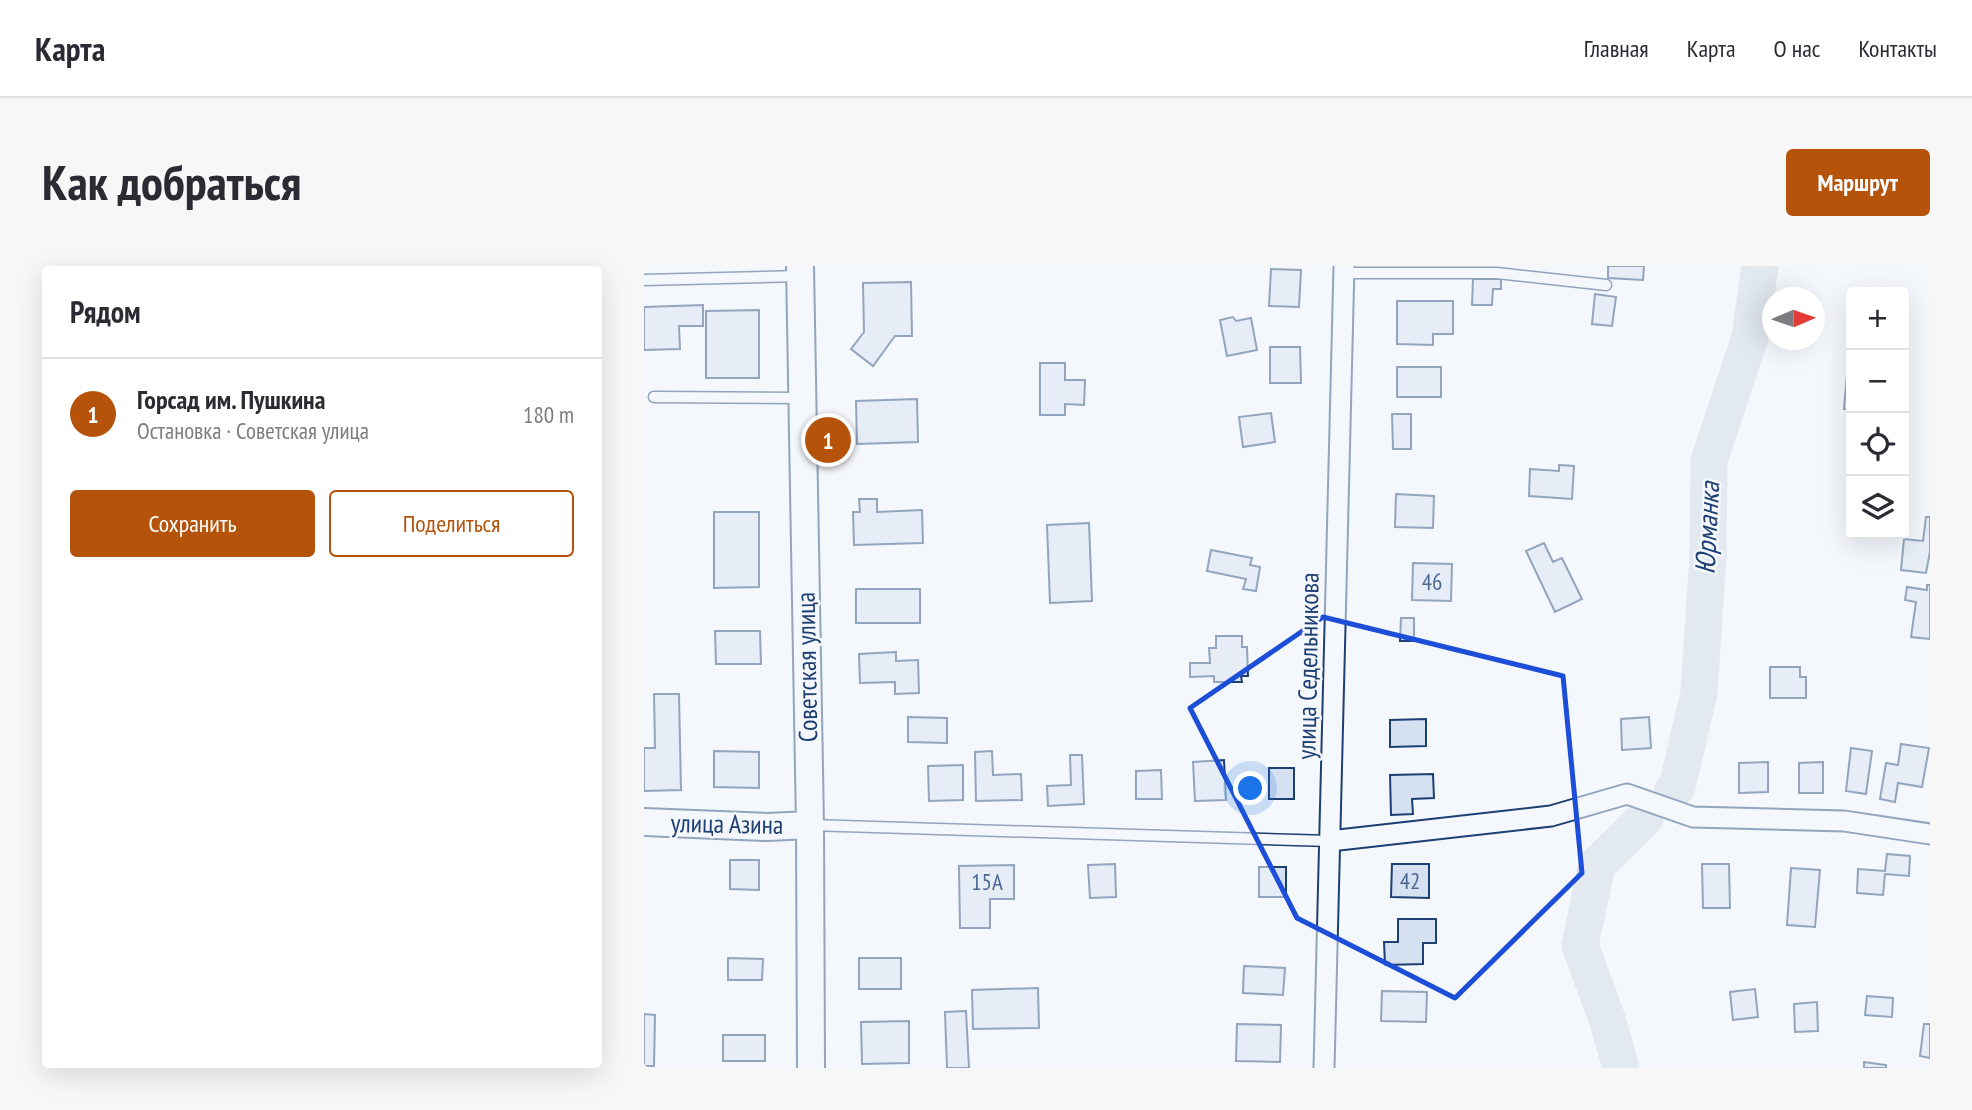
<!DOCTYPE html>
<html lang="ru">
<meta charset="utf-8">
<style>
body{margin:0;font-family:"PT Sans Narrow",sans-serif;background:#f7f7f7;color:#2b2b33}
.controls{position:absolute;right:21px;top:21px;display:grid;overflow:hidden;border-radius:7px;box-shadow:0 7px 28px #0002}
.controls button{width:63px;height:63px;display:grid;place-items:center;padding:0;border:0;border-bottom:2px solid #e1e1e2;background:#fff;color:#2b2b33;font:35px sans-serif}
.compass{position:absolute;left:1118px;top:21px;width:63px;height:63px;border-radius:50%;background:#fff;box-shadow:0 7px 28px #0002;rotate:88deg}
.you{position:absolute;left:607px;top:523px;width:24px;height:24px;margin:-18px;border:5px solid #fff;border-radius:50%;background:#1a73e8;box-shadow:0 0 0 10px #1a73e833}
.badge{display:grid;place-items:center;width:46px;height:46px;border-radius:50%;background:#b45309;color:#fff;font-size:23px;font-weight:700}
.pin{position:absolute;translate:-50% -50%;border:4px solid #fff;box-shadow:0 2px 7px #0006}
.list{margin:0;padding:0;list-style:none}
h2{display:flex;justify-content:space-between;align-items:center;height:91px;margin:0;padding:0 28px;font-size:30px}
h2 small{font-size:23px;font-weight:400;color:#7c7c81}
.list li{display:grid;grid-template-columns:46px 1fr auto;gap:21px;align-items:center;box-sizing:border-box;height:112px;padding:0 28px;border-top:2px solid #e1e1e2}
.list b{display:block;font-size:26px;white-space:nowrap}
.list p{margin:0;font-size:23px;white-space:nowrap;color:#7c7c81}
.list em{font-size:23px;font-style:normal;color:#7c7c81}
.actions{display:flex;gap:14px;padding:21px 28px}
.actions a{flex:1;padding:16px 0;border:2px solid #b45309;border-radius:7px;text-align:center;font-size:24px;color:#b45309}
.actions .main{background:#b45309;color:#fff}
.icon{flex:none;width:38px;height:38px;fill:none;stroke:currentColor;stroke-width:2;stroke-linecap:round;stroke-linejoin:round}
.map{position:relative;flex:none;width:1286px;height:802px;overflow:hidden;border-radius:7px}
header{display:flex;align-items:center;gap:42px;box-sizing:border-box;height:98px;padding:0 35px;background:#fff;border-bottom:2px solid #e1e1e2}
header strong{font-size:33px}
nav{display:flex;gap:38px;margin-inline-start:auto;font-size:24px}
.intro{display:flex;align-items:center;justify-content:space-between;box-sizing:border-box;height:168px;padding:0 42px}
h1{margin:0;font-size:49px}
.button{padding:18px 32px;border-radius:7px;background:#b45309;color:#fff;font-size:24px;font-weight:700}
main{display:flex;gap:42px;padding:0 42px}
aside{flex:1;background:#fff;border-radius:7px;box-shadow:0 7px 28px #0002}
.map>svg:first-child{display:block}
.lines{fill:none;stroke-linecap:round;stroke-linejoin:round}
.river{stroke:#cfd7e4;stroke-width:37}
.building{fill:#d5e0f0;stroke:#1d3f73;stroke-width:2}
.lane-casing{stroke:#1d3f73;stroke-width:13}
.street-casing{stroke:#1d3f73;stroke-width:23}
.secondary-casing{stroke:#1d3f73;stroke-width:30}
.lane{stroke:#f4f7fb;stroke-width:10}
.street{stroke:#f4f7fb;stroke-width:19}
.secondary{stroke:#f4f7fb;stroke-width:26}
.marked{fill:none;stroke:#1d4ed8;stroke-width:5;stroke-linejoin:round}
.labels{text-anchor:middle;stroke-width:5;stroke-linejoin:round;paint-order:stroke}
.number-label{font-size:23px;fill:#4b6792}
.street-label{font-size:26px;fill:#1d3f73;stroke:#f4f7fb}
.water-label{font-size:28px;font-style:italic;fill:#1d3f73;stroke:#f4f7fb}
</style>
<header>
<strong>Карта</strong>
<nav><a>Главная</a><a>Карта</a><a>О нас</a><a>Контакты</a></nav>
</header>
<div class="intro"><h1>Как добраться</h1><a class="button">Маршрут</a></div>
<main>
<aside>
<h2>Рядом<small></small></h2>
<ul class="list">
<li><span class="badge">1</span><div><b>Горсад им. Пушкина</b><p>Остановка · Советская улица</p></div><em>180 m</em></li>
</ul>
<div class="actions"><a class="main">Сохранить</a><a>Поделиться</a></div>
</aside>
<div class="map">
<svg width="1286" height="802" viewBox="0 0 1286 802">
<rect width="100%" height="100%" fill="#f4f7fb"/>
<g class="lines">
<path class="river" d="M1028 526 1033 521 1055 427 1064 289 1065 195 1106 71 1116 0
M977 802 963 753 936 679 953 599 1001 552"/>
</g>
<path class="building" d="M964 0H1000L999 14 964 12Z
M627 3 657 4 655 41 625 40Z
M829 13H857V23H849L848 39H828Z
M267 16 268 70H251L229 100 207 83 220 66 219 17Z
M951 28 972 31 968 60 948 58Z
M753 35H809V68H789V79L753 78Z
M59 39V60H35L36 83 0 84V41Z
M115 44V112H62V45Z
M589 51 592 55 607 52 613 84 583 90 576 54Z
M626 81H656L657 117H626Z
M396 97H421V114H441L440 139 421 138V149H396Z
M753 101H797V131H753Z
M1203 109H1207V144L1200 143Z
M273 133 274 176 213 178 212 135Z
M627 147 631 176 599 181 595 151Z
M748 148H767V183H749Z
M915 199 930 200 928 233 885 230 886 203 915 205Z
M752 228 790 230 789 262 751 261Z
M215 233H233V246L278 244 279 277 210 279 209 246H216Z
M70 246H115V321L70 322Z
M1282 251H1286V286L1282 307 1257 304 1260 273 1279 275Z
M445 257 448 335 406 337 403 259Z
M900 277 909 296 918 292 938 333 911 346 882 285Z
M567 284 608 292 606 299 616 301 612 325 599 323 602 313 563 305Z
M769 297 808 298 807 335 768 334Z
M1283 319H1286V373L1267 371 1272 336 1261 334 1263 321 1283 324Z
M212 323H276V357H212Z
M757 352H770V375H756Z
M71 365H116L117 398H72Z
M572 370H598V381H603L604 410H597L598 416H570V410L546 411V397H566L565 382H572Z
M252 386V395L274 394 275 427 251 428V416L216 417 215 388Z
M1126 401H1156V411H1162V432H1126Z
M10 428H35L37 524 0 525V482H11Z
M264 451 303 452V477L264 476Z
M1005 451 1007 482 978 484 977 453Z
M782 453V480L746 481V454Z
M1257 478 1285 482 1278 521 1254 517 1251 536 1236 533 1242 497 1254 499Z
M1207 482 1228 485 1222 528 1202 525Z
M70 485 115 486V522L70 521Z
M348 485 349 509 377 508 378 534 332 535 331 486Z
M426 489H438L440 538 404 540 403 520 427 519Z
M580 494 582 534 551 535 549 496Z
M1124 496V526L1095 527V497Z
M1179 496V527H1155V497Z
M319 499V534L285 535 284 500Z
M625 502H650V533H625Z
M517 504 518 533H492V505Z
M789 508 790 532 768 533 769 548 747 549 746 509Z
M1243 588 1266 590 1265 610 1241 608 1239 629 1213 627 1214 603 1241 605Z
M86 594H115V624L86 623Z
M471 598 472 631 446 632 444 599Z
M748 598H785V632L747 631Z
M1058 598H1085L1086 642H1059Z
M370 599V633H346V662H316L315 600Z
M615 601H642V631H615Z
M1147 602 1176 604 1171 661 1143 659Z
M754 653H792V677H779V698L741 699 740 676H754Z
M84 692 119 693 118 714H84Z
M215 692H257V723H215Z
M600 700 641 702 639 729 599 727Z
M394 722 395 762 329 763 328 724Z
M1111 723 1114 751 1089 754 1086 726Z
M738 725 783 726 782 756 737 755Z
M1223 730 1249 732 1248 751 1221 749Z
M1173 736 1174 765 1151 766 1150 738Z
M322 745 325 802H303L301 746Z
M0 748 11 749 10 800H0Z
M265 755V797L218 798 217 756Z
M593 758 637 759 636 796 592 795Z
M1280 758H1286V792L1276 790Z
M79 769H121V795H79Z
M1220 796 1242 799V802H1220Z"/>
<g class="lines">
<defs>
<path id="lane" d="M699 7H853L962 19
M0 14 156 10
M10 131 157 132
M166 559 686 575"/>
<path id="street" d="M686 575 907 550 983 528 1049 551 1200 555 1286 568
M680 802 700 0"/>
<path id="secondary" d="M156 0 166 559 167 802
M0 556 123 561 166 559"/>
</defs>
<use href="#lane" class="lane-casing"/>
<use href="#street" class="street-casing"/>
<use href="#secondary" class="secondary-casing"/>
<use href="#lane" class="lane"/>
<use href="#street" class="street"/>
<use href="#secondary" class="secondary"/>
</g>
<path d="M0 0H1286V802H0ZM679 351 919 410 938 607 811 732 653 652 546 442Z" fill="#f4f7fb" fill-opacity=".55" fill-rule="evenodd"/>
<path class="marked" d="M679 351 919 410 938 607 811 732 653 652 546 442Z"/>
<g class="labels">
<g class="number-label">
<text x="788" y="324">46</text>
<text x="766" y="623">42</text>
<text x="343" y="624">15А</text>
</g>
<g class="street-label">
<text transform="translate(664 400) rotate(-89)" y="9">улица Седельникова</text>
<text transform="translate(163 401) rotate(-91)" y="9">Советская улица</text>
<text transform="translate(83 558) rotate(1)" y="9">улица Азина</text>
</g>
<g class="water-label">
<text transform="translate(1063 262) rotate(-87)" y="10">Юрманка</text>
</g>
</g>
</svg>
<div class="controls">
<button>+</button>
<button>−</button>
<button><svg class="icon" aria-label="locate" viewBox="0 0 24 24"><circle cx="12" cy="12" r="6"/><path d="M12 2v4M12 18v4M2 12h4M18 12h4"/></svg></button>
<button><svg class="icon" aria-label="layers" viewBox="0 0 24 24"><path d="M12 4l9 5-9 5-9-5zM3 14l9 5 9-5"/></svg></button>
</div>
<svg class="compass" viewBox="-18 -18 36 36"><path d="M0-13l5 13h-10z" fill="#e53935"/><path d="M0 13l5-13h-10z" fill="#7c7c81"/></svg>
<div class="you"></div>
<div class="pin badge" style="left:184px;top:174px">1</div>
</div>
</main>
